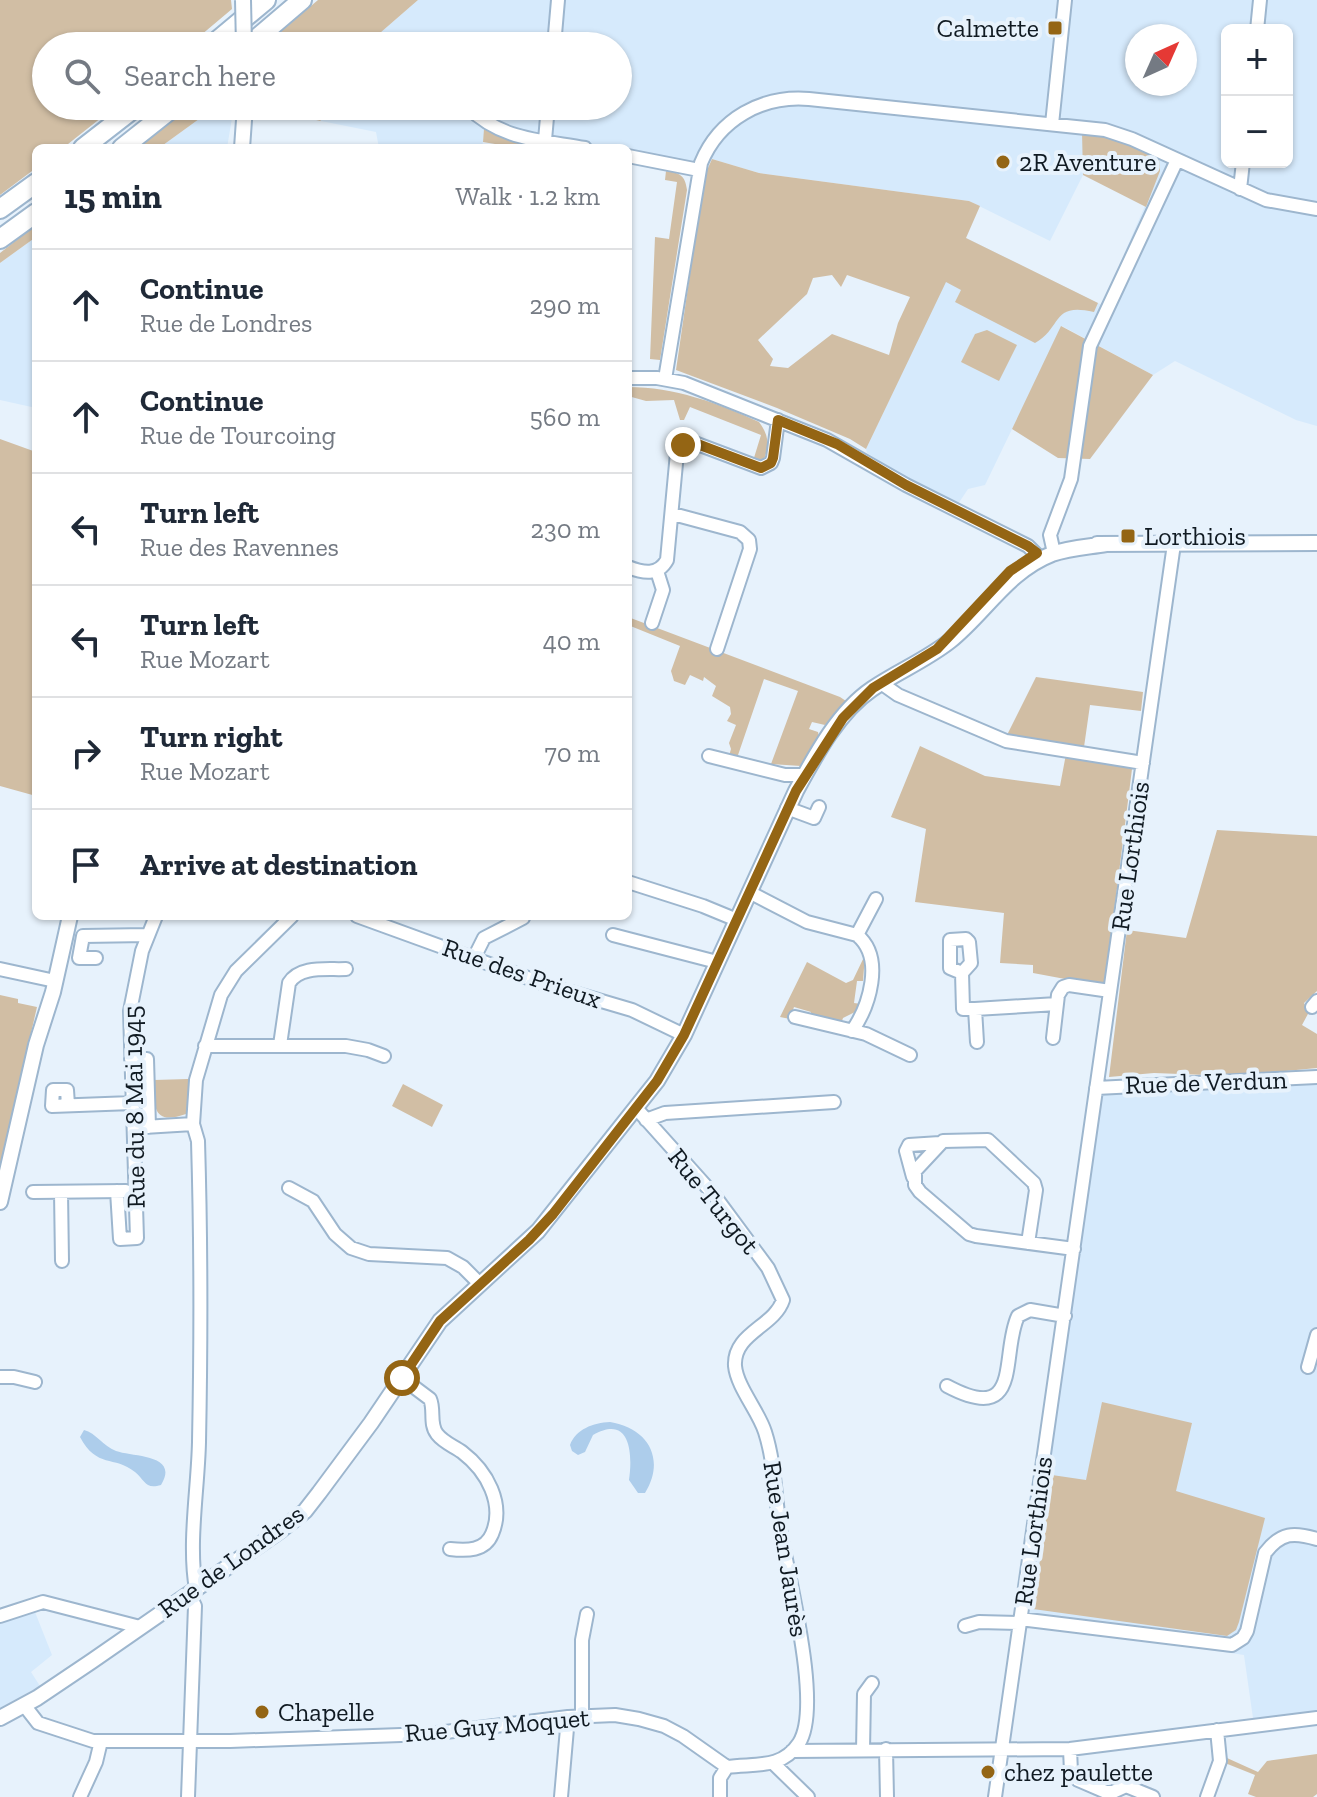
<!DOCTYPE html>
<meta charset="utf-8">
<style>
body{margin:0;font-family:"Zilla Slab",serif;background:#f6f6f7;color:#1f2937}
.controls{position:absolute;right:24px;top:24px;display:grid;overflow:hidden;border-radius:12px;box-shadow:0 2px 6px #0004}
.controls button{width:72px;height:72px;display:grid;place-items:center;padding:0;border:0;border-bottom:2px solid #e0e1e3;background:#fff;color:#1f2937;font:40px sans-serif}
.compass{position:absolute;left:1125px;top:24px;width:72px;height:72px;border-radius:50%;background:#fff;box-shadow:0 2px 6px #0004;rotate:45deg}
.stop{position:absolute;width:24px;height:24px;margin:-18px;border:6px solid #946514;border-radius:50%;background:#fff}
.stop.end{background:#946514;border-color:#fff;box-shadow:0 2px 8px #0008}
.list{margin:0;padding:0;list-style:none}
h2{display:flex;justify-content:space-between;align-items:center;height:104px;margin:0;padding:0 32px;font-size:34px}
h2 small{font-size:26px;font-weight:400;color:#747a83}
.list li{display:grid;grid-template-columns:52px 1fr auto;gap:24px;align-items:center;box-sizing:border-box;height:112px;padding:0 32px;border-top:2px solid #e0e1e3}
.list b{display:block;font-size:30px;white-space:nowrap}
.list p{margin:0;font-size:26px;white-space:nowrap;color:#747a83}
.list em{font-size:26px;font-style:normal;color:#747a83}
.icon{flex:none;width:44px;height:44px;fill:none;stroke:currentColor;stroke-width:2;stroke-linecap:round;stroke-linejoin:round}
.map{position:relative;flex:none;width:1317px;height:1797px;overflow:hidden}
.search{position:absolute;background:#fff;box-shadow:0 2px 6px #0004;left:32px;top:32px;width:600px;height:88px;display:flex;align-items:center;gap:20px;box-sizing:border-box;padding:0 28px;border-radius:44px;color:#747a83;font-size:30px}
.panel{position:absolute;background:#fff;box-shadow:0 2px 6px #0004;left:32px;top:144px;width:600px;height:776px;border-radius:12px}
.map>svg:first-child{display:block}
.built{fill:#d6eafc;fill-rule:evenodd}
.green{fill:#d1bea4;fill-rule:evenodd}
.water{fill:#adcdeb}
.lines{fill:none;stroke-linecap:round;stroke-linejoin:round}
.minor-casing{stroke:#9db6ce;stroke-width:16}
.major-casing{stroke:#9db6ce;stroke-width:18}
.highway-casing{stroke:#9db6ce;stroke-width:22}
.minor{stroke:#fff;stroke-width:12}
.major{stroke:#fff;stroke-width:14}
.highway{stroke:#fff;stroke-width:18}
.major-bridge-casing{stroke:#9db6ce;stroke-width:18;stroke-linecap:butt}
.major-bridge{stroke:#fff;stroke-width:14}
.route{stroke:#946514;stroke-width:10}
.poi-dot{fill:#946514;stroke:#e7f2fc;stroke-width:3}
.labels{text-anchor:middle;stroke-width:8;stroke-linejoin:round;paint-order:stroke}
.poi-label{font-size:26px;fill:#101a22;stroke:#e7f2fc;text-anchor:start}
.street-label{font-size:26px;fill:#101a22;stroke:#e7f2fc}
</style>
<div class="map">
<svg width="1317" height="1797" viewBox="0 0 1317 1797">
<rect width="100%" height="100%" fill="#e7f2fc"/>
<path class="built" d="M418 0H1317V426L1296 420 1175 361 1153 375 1062 326 985 485 968 489 958 504 907 479 867 453 866 449 966 238 1102 305 1160 171 1083 158V175L1050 241 969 201 759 173 712 159 705 170 628 162V148H553L485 129 482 148H379L376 132 321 121 309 106H618V46H365ZM1227 30H1287V162H1227ZM1137 36H1185V84H1137Z
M217 106H234L227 148H159Z
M36 237V408L0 400V263Z
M1317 1082V1715L1253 1718 1244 1655 1017 1621 1090 1094Z
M33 1607 52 1655 31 1672 40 1686 0 1708V1620Z"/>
<path class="green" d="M0 0H231L232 9 188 46H46V106H116L63 148H36V168L0 195Z
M318 0H418L365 46H264Z
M191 106H217L159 148H137Z
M234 106H309L321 121 253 107 232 114Z
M484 129 553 148H501V145L483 142Z
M1082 132 1114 138 1159 159 1160 171 1146 207 1083 175Z
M712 159 759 173 969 201 980 206 966 238 1098 303 1094 312C1051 302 1063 327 1035 343L955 302 961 290 946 282 866 449 850 439 777 408 676 370 704 177ZM832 275 841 287 847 275 910 297 898 323 889 355 832 334 788 368 770 366 773 359 758 340 807 294 813 278Z
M666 171C680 173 685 175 687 190L660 360 650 359 655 237 669 239 677 182 665 180Z
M36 225V237L0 263V253Z
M1061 326 1153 375 1090 459 1058 458 1012 429Z
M987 330 1017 345 999 381 961 362 975 334Z
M628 387C674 387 718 403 759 422 769 435 770 447 763 461H753L761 435 690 407 684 420H680L674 400 646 401 628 396Z
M0 439 36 452V796L0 786Z
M628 617 840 697 846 701 825 725 812 722 809 729 818 732 819 737 801 766 771 764 798 691 764 679 737 758 729 756 731 749 729 743 736 725 727 721 731 714 730 707 712 696 716 686 704 677 703 681 690 675 685 685 674 681 671 671 680 646 628 625Z
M1036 677 1143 692 1141 711 1090 705 1084 747 1007 735Z
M920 746 985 776 1060 786 1066 754 1132 769 1112 928 1108 987 1033 973V965L1000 963 1004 913 915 902 926 829 891 817Z
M1217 830 1317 836V991L1304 1003 1309 1012 1302 1025 1317 1034V1068L1232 1076 1154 1073 1109 1077 1127 930 1186 938Z
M865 955 863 981H857L854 1003 861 1004 857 1011 843 1018 841 1024 810 1018 811 1012 794 1007 790 1019 780 1017 807 962 846 983 853 980Z
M0 995 18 999V1003L37 1007 0 1168Z
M188 1079V1108L186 1114C152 1126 154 1106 154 1080Z
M403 1084 443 1105 432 1127 392 1106Z
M1102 1402 1192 1423 1176 1491 1265 1518 1239 1622 1236 1630 1227 1636 1033 1609 1052 1475 1086 1480Z
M1317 1754V1794L1313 1797H1256L1248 1794 1255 1775 1225 1763 1227 1758 1258 1772 1267 1761Z"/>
<path class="water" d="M610 1422C648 1428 666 1459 645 1493H638L629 1480C633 1453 630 1414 593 1435L585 1452 578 1455 572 1451 570 1445C576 1429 593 1423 610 1422Z
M84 1430C96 1433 103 1446 116 1451 133 1457 180 1454 161 1485 145 1490 145 1480 135 1472 114 1455 97 1469 80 1437Z"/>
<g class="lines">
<defs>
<path id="minor" d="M1257 30 1260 0
M554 46 558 0
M467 106C500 140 540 140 585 148
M1052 124 1065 0
M545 140 548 106
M628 156 699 170
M1240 189 1243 162
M628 378H657L684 383 827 440 906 485 1028 546 1041 559
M665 379 701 163C719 119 762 95 809 99L1105 130 1132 139 1266 200 1317 209
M673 514 740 532 749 540 750 549 717 649
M1054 553 1050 535 1071 479 1090 346 1177 160
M628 567C643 573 658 576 667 560L677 453 683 445 692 442 761 468 771 463 773 458 778 420
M652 623 663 590 657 571
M881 683 898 695 1006 741 1143 763
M709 756 785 775H805
M787 808 814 818 819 807
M628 882 703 906 737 920
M749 892 807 922 857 935
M357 916 547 985 632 1010 684 1035
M613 935 717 962
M96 958H79L83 936 147 935
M474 958 484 938 523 918
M0 969 55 981
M962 973 950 968V940L966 939 969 942 971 963 962 973 963 1009H975
M1312 1007 1317 1001
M795 1017 866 1034 910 1055
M852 1031C869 1007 885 958 857 935L876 899
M1053 1038 1058 995 1063 987 1069 985 1110 991
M977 1042 975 1009 1057 1004
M280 1045 289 983C300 965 328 970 346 969
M205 1046H346L368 1050 384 1056
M131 1059H147L149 1127
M1096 1088 1317 1077
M68 1105 67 1090H53L52 1106 132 1103
M636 1108 714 1195 768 1268 783 1300C774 1327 733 1333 735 1366 737 1387 759 1412 765 1432 775 1463 775 1497 780 1528 787 1573 823 1706 799 1743 781 1770 754 1763 727 1767
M646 1120 665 1113 834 1102
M144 1127 193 1124
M913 1177 906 1151 909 1145 940 1143
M289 1188 313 1201 335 1234 351 1248 369 1254 447 1258 463 1267 480 1284
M117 1191 120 1239 137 1238 130 1011 142 951 156 916
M33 1192 126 1191
M61 1192 62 1261
M1028 1243 1036 1190 1034 1183 988 1140 943 1141 915 1171V1185L920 1192 969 1234 976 1236 1074 1249
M1308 1367 1317 1335
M0 1377H14L35 1382
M402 1378 430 1399C435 1410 429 1424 437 1434 444 1443 454 1446 462 1452 487 1471 505 1504 492 1534 485 1551 467 1551 450 1549
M947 1386C1024 1427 1000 1354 1018 1316L1030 1310 1065 1316
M196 1589C188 1543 198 1489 199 1442 201 1342 201 1241 198 1141L193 1124 196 1080 221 995 236 971 292 916
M0 1616 43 1602 140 1627
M1020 1619 1232 1645 1243 1638 1247 1631 1265 1553C1281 1532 1294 1532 1317 1539
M965 1626 979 1622 1020 1623
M24 1705 38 1723 93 1741H230L429 1734 568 1717 615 1715 639 1719 664 1726 683 1736 727 1767
M582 1716V1640L587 1614
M886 1749 887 1797
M1070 1749 1071 1772 1078 1780 1106 1792H1113L1126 1786 1153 1797
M863 1750 864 1694 872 1683
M792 1751 1070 1749 1317 1718
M773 1763 808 1797
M80 1797 96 1762 101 1741
M188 1797 195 1606 189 1594
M561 1797 568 1717
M720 1797V1778L727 1767
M995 1797 1174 544
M1207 1797 1220 1761 1217 1730"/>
<path id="major" d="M242 148 245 106
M1097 544 1317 543
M0 1202 36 1045 53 992 70 916
M0 1718 37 1698 92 1661 281 1530 305 1511 319 1493 371 1423 440 1321 538 1231 657 1081 684 1035 796 791C815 756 838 712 872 689 897 672 926 660 950 641 985 613 1008 571 1052 554 1069 548 1088 547 1106 544"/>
<path id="highway" d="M211 46 266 0
M248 46 302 0
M83 148 137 106
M122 148 175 106
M0 209 36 183
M0 239 36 213"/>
</defs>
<use href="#minor" class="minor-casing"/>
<use href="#major" class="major-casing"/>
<use href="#highway" class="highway-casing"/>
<use href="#minor" class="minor"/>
<use href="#major" class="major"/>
<use href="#highway" class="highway"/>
<defs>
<path id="major-bridge" d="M243 0 244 46"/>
</defs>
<use href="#major-bridge" class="major-bridge-casing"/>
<use href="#major-bridge" class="major-bridge"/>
</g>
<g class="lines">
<path class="route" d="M402 1378 440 1321 529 1240 553 1214 657 1081 684 1035 796 791 843 718 873 688 937 649 1010 571 1037 553 1028 546 906 485 837 444 778 420 773 458 771 463 761 468 692 442 683 445"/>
</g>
<g class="poi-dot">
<rect x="1047" y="20" width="16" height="16" rx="4"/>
<circle cx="1003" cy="162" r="8"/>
<rect x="1120" y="528" width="16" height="16" rx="4"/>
<circle cx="262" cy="1712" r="8"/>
<circle cx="988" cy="1772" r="8"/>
</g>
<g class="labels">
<g class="poi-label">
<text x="1039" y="37" text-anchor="end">Calmette</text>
<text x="1019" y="171">2R Aventure</text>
<text x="1144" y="545">Lorthiois</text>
<text x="278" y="1721">Chapelle</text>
<text x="1004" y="1781">chez paulette</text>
</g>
<g class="street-label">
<text transform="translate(1130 856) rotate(-82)" y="9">Rue Lorthiois</text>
<text transform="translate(522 973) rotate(19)" y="9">Rue des Prieux</text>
<text transform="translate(1206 1082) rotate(-2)" y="9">Rue de Verdun</text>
<text transform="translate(134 1107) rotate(-91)" y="9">Rue du 8 Mai 1945</text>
<text transform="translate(714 1201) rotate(51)" y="9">Rue Turgot</text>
<text transform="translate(1033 1531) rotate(-82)" y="9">Rue Lorthiois</text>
<text transform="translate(786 1549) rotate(81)" y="9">Rue Jean Jaurès</text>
<text transform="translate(231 1561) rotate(-36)" y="9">Rue de Londres</text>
<text transform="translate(497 1725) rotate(-5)" y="9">Rue Guy Moquet</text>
</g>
</g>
</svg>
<div class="controls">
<button>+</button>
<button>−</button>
</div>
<svg class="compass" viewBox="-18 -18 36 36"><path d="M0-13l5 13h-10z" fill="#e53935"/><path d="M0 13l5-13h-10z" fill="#747a83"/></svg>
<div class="stop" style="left:402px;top:1378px"></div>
<div class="stop end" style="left:683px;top:445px"></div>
<div class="search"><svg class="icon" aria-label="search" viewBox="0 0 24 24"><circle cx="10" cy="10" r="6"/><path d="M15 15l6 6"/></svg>Search here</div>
<section class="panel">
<h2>15 min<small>Walk · 1.2 km</small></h2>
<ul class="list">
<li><svg class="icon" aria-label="ahead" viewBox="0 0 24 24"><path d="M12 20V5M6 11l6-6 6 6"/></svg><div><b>Continue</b><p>Rue de Londres</p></div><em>290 m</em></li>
<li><svg class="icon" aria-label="ahead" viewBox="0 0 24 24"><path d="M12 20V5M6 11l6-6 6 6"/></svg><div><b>Continue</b><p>Rue de Tourcoing</p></div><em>560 m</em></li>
<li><svg class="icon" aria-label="left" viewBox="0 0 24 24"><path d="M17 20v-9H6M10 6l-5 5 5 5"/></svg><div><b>Turn left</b><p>Rue des Ravennes</p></div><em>230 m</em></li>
<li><svg class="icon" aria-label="left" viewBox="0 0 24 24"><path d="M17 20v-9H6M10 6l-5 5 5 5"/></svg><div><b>Turn left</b><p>Rue Mozart</p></div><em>40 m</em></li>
<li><svg class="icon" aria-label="right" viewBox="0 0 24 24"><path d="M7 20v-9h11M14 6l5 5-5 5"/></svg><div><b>Turn right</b><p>Rue Mozart</p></div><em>70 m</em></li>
<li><svg class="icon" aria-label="arrive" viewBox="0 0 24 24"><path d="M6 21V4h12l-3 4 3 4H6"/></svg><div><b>Arrive at destination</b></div></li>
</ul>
</section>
</div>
